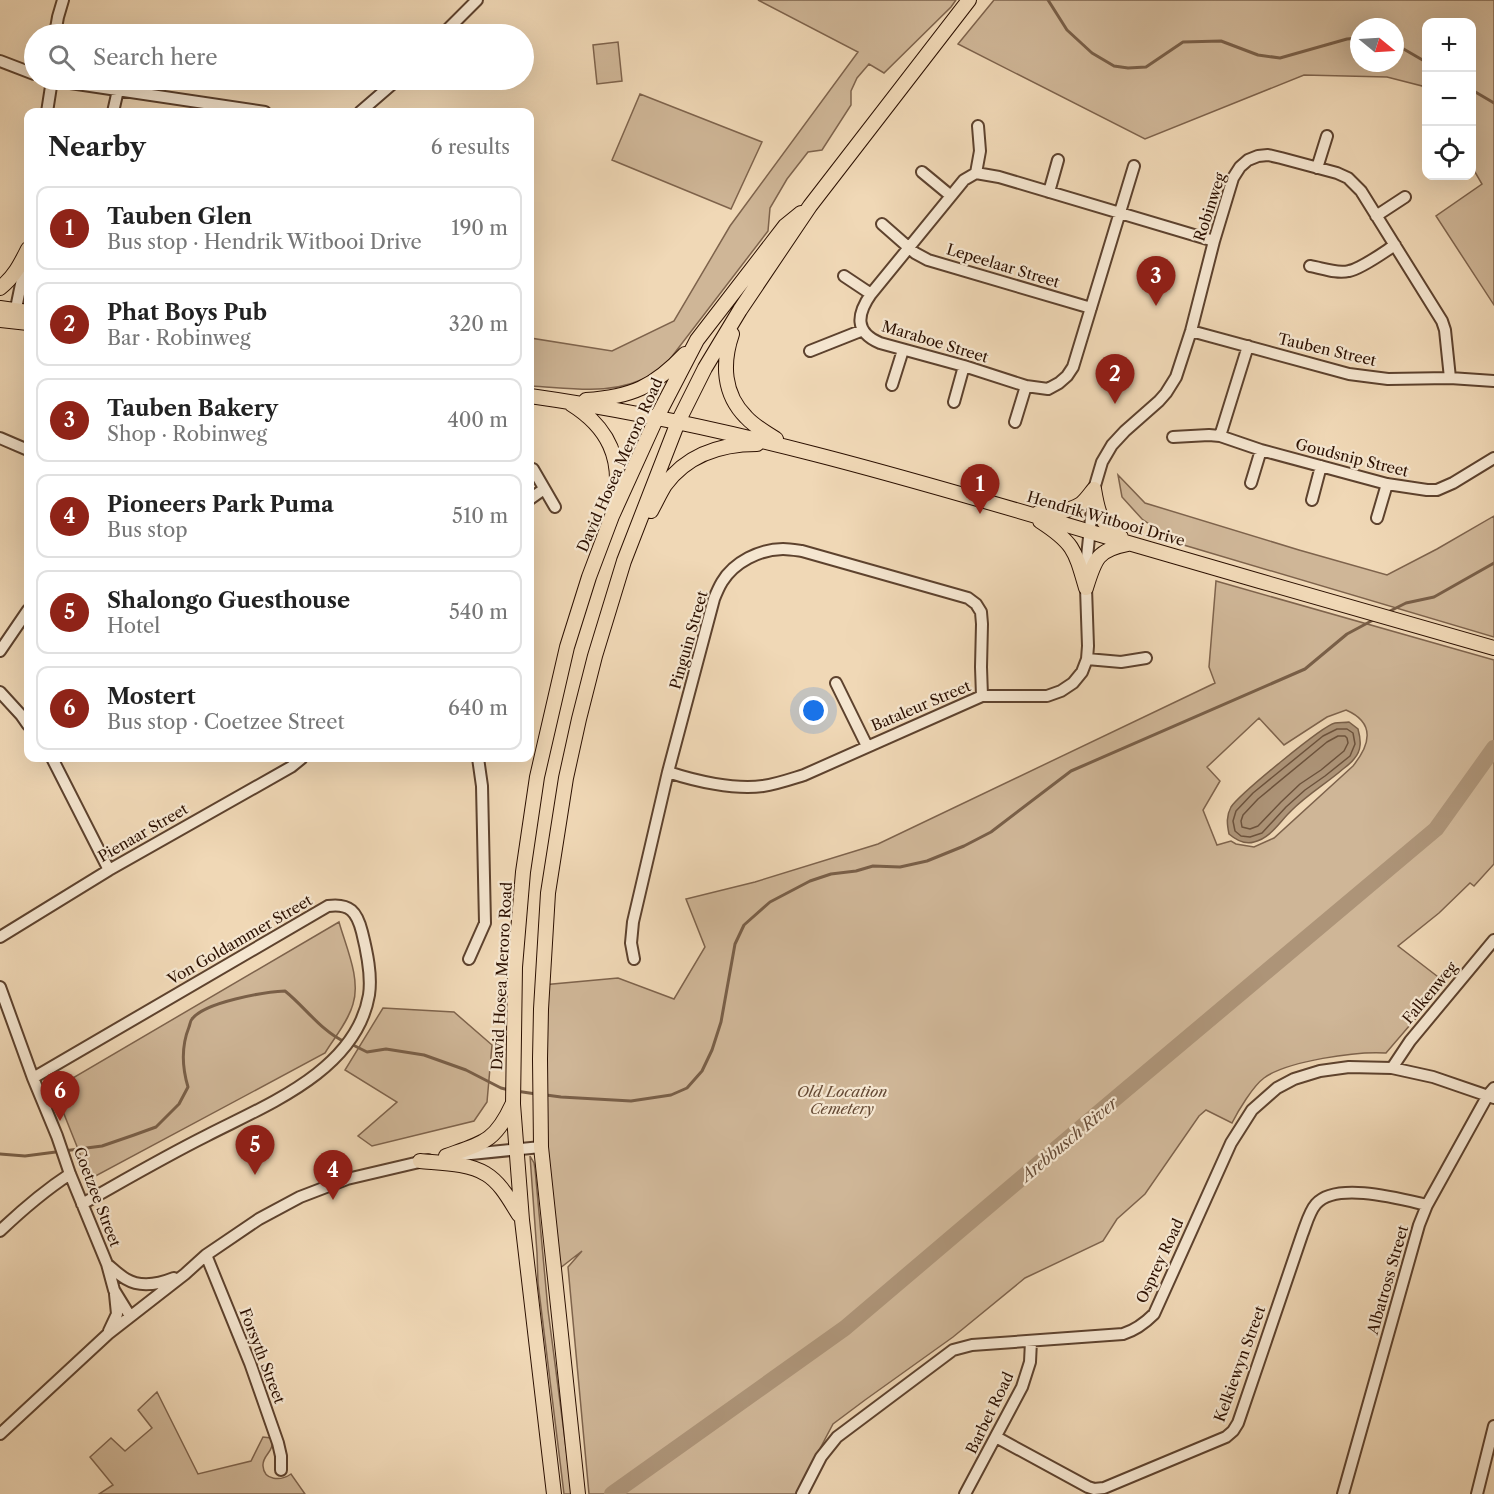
<!DOCTYPE html>
<meta charset="utf-8">
<style>
body{margin:0;font-family:"Libre Caslon Text",serif;background:#f6f6f6;color:#222}
.controls{position:absolute;right:18px;top:18px;display:grid;overflow:hidden;border-radius:12px;box-shadow:0 6px 24px #0002}
.controls button{width:54px;height:54px;display:grid;place-items:center;padding:0;border:0;border-bottom:2px solid #e0e0e0;background:#fff;color:#222;font:30px sans-serif}
.compass{position:absolute;left:1350px;top:18px;width:54px;height:54px;border-radius:50%;background:#fff;box-shadow:0 6px 24px #0002;rotate:108deg}
.you{position:absolute;left:814px;top:711px;width:21px;height:21px;margin:-15px;border:4px solid #fff;border-radius:50%;background:#1a73e8;box-shadow:0 0 0 9px #1a73e833}
.badge{display:grid;place-items:center;width:39px;height:39px;border-radius:50%;background:#8f2418;color:#fff;font-size:20px;font-weight:700}
.pin{position:absolute;translate:-50% -50px;filter:drop-shadow(0 2px 3px #0008)}
.pin::after{content:'';position:absolute;top:32px;width:21px;height:18px;background:inherit;clip-path:polygon(0 0,100% 0,50% 100%)}
.list{margin:0;padding:0;list-style:none}
h2{display:flex;justify-content:space-between;align-items:center;height:78px;margin:0;padding:0 24px;font-size:26px}
h2 small{font-size:20px;font-weight:400;color:#767676}
.list li{display:grid;grid-template-columns:39px 1fr auto;gap:18px;align-items:center;box-sizing:border-box;height:84px;margin:0 12px 12px;padding:0 12px;border:2px solid #e0e0e0;border-radius:12px}
.list b{display:block;font-size:22px;white-space:nowrap}
.list p{margin:0;font-size:20px;white-space:nowrap;color:#767676}
.list em{font-size:20px;font-style:normal;color:#767676}
.icon{flex:none;width:33px;height:33px;fill:none;stroke:currentColor;stroke-width:2;stroke-linecap:round;stroke-linejoin:round}
.map{position:relative;flex:none;width:1494px;height:1494px;overflow:hidden}
.search{position:absolute;background:#fff;box-shadow:0 6px 24px #0002;left:24px;top:24px;width:510px;height:66px;display:flex;align-items:center;gap:15px;box-sizing:border-box;padding:0 21px;border-radius:33px;color:#767676;font-size:22px}
.panel{position:absolute;background:#fff;box-shadow:0 6px 24px #0002;left:24px;top:108px;width:510px;height:654px;border-radius:12px}
.map>svg:first-child{display:block}
.green{fill:#cfb697;stroke:#7e634c;stroke-width:1.5;fill-rule:evenodd}
.water{fill:#ad9478;stroke:#795f48;stroke-width:1.5}
.lines{fill:none;stroke-linecap:round;stroke-linejoin:round}
.shore{stroke:#6c523c;stroke-width:1.5}
.stream{stroke:#795f48;stroke-width:3}
.river{stroke:#ad9478;stroke-width:16}
.minor-casing{stroke:#5d422e;stroke-width:14}
.major-casing{stroke:#2c1000;stroke-width:16}
.minor{stroke:#f5e6d0;stroke-width:10}
.major{stroke:#f0d8b6;stroke-width:14}
.labels{text-anchor:middle;stroke-width:4.5;stroke-linejoin:round;paint-order:stroke}
.street-label{font-size:15px;fill:#2c1000;stroke:#f5e6d0}
.park-label{font-size:15px;font-style:italic;fill:#654a35;stroke:#f5e6d0}
.water-label{font-size:16px;font-style:italic;fill:#664b36;stroke:#f5e6d0}
</style>
<div class="map">
<svg width="1494" height="1494" viewBox="0 0 1494 1494">
<rect width="100%" height="100%" fill="#f0d8b6"/>
<filter id="stains"><feTurbulence type="fractalNoise" baseFrequency=".00333" numOctaves="4"/><feColorMatrix values="0 0 0 0 .2 0 0 0 0 .09 0 0 0 0 .02 0 0 0 .5 -.17"/></filter>
<radialGradient id="worn" r=".72"><stop offset=".6" stop-color="#630" stop-opacity="0"/><stop offset="1" stop-color="#630" stop-opacity=".3"/></radialGradient>
<path class="green" d="M758 0H956L951 7 884 73 869 64 857 78 851 91V105L822 150 808 152 787 179 770 208 768 231 670 359C665 364 659 370 653 374 614 397 572 388 530 386V338L612 351 674 321 730 226 858 52Z
M994 0H1494V305L1436 216 1482 184 1472 167V22H1426V93L1422 86 1387 77 1304 75 1145 139 958 44ZM1359 27H1395V63H1359Z
M618 42 622 81 597 84 593 45Z
M640 94 762 142 731 209 612 160Z
M1118 475 1145 503 1299 550 1387 575 1437 549 1494 516V637L1177 543 1142 519 1122 497Z
M1216 581 1494 660V864L1474 886 1470 883 1439 913 1398 946 1446 983 1386 1053C1357 1051 1287 1061 1264 1078 1253 1086 1238 1111 1232 1123L1206 1110 1199 1116 1145 1194 1117 1219 1103 1241 1025 1278 953 1337 865 1400 833 1424 796 1494H589L568 1267 582 1251 555 1272 539 1077 542 985 618 978 674 999 705 947 686 899 755 882 878 844 1215 683 1209 667ZM1346 710C1376 723 1370 745 1353 766L1274 838 1254 847 1236 844 1231 841 1217 845 1203 810 1220 781 1207 767 1259 718 1284 745 1327 717Z
M339 922C346 947 361 979 353 1004 348 1022 334 1038 325 1053L90 1179 54 1089Z
M383 1008 454 1012 492 1045 487 1102 474 1121 372 1146 358 1136 397 1102 345 1070Z
M530 1156 534 1163 535 1169 548 1310 572 1494H564L538 1283 537 1253Z
M157 1392 198 1474 251 1461 263 1437 271 1438C276 1452 262 1454 263 1466 264 1481 281 1481 291 1474L305 1494H99L113 1485 90 1457 111 1438 125 1451 152 1428 138 1410Z"/>
<path class="water" d="M1349 722 1358 729C1361 740 1362 750 1354 759 1351 763 1347 766 1343 769 1327 783 1308 794 1292 810 1280 821 1271 838 1254 842 1244 845 1236 840 1229 834 1227 824 1226 816 1231 807 1240 794 1322 726 1335 723 1339 722 1345 723 1349 722Z"/>
<g class="lines">
<path class="shore" d="M1337 729H1347L1353 733 1355 744 1350 756 1325 776 1305 790 1286 807 1262 833 1250 837 1241 836 1235 831 1233 821 1236 811 1253 793 1323 736Z
M1338 736H1345L1347 738 1348 743 1344 751 1321 770 1300 784 1281 802 1258 826 1250 829 1242 827 1241 821 1243 815 1258 799 1327 742Z"/>
<path class="stream" d="M1048 0 1067 30 1092 53 1114 66 1128 68 1146 67 1183 42 1221 41 1258 55 1280 58 1347 39 1359 38
M1395 44 1426 62
M1472 90 1494 103
M1386 613 1406 603 1434 597 1494 563
M351 1044 367 1052 386 1049 424 1055 466 1070 501 1088 509 1090
M516 1091 536 1094
M546 1095 561 1097 631 1101 671 1095 687 1088 702 1071 712 1050 721 1022 735 944 744 925 770 902 810 881 831 874 856 871 873 866 900 867 927 861 964 846 991 832 1071 771 1305 669 1347 634 1375 619
M0 1154 25 1156 102 1146 134 1135 156 1127 179 1104 188 1087C182 1067 181 1047 189 1027 190 1025 190 1021 192 1019 205 1002 264 992 285 991 305 1007 321 1031 345 1042"/>
<path class="river" d="M612 1494 845 1328 1104 1108 1436 829 1494 748"/>
<defs>
<path id="minor" d="M55 34 58 17 63 0
M443 34 477 0
M0 61 34 74
M50 80 265 112
M47 112 52 80
M113 112 118 90
M360 112 397 80
M1134 166 1073 367 1067 376 1059 383 1048 389 1026 386 964 366 880 343C854 332 857 314 871 294L964 180 976 173 999 177 1214 241
M1317 168 1327 136
M922 172 951 196
M976 173 980 151 978 126
M1049 192 1058 160
M1376 216 1405 197
M882 224 915 253 928 260 1091 308
M1310 266C1322 268 1336 274 1349 271 1361 269 1384 252 1395 245
M844 276 871 294
M14 318 26 260
M1191 331 1349 374 1388 379 1450 378 1494 381
M810 351 863 330
M892 385 903 350
M954 402 964 366
M1015 422 1026 386
M1220 436 1248 346
M1173 437 1209 435 1220 436 1261 450 1387 484 1427 490H1437L1453 483 1494 458
M0 438 28 450
M533 469 555 507
M1251 483 1261 450
M530 499 544 489
M1312 500 1321 466
M1377 518 1387 484
M0 651 28 610
M1087 659 1121 662 1146 658
M836 683 867 746
M0 692 21 715 28 725
M52 758 109 870
M668 772C695 781 734 790 763 786 777 784 791 779 804 775L982 696H1047L1061 691 1073 683 1082 672 1087 659 1088 646 1086 588 1087 557 1094 489 1102 462 1112 445 1125 431 1159 401 1166 393 1176 377 1191 331 1214 241 1233 178 1240 167 1248 160 1258 156 1268 155 1281 158 1337 173 1348 178 1361 191 1442 321 1445 330 1450 378
M0 937 109 870 291 767 302 758
M469 959 485 923 482 786 478 758
M634 959 631 943 633 922 668 772 714 599C716 594 719 587 722 582 734 562 760 549 783 549 789 549 795 550 802 551L968 598 976 604 981 612 982 624 981 667 982 696
M0 987 33 1078 57 1136 70 1174 107 1264 114 1290 130 1316
M1392 1068 1410 1041 1494 940
M33 1078 328 906C350 903 357 912 362 932 367 952 372 975 369 995 356 1071 266 1105 206 1136 164 1157 123 1181 82 1204
M461 1155 541 1147
M0 1231C22 1210 44 1191 70 1174
M206 1255 250 1363 278 1443 281 1456V1470
M107 1264C113 1269 119 1275 126 1279 141 1288 159 1284 174 1278
M109 1331 117 1314 115 1294
M0 1434 108 1334 185 1274 206 1255 259 1219 300 1197 347 1179 428 1160
M996 1437 1088 1487 1094 1489 1104 1488 1226 1437 1233 1431 1238 1423 1302 1235C1306 1225 1309 1212 1316 1204 1336 1181 1401 1199 1427 1205
M802 1494 821 1457 837 1437 953 1350 972 1345 1123 1334C1136 1330 1145 1323 1154 1314L1231 1143 1252 1110 1277 1088 1294 1079 1320 1071 1349 1067 1392 1068 1433 1077 1494 1098
M965 1494 1022 1387 1030 1362 1031 1341
M1343 1494 1419 1225 1427 1205 1488 1095 1494 1088
M1477 1494 1494 1426"/>
<path id="major" d="M0 288C14 277 20 265 28 249
M0 308 28 312
M0 320 28 323
M732 334C722 363 723 394 746 417 754 426 766 433 776 439
M530 396C722 423 908 478 1094 533 1227 572 1361 610 1494 648
M586 400C631 397 654 387 685 354
M571 404C608 427 623 458 615 502
M1094 489C1098 513 1100 523 1121 537
M651 511C656 502 660 493 665 485 687 455 720 444 757 444
M1038 513C1051 514 1070 511 1081 504 1086 500 1090 494 1094 489
M1040 521C1074 543 1075 550 1086 588
M1086 588C1095 559 1097 550 1128 544
M446 1156C483 1143 495 1142 512 1105
M420 1161C441 1163 469 1163 486 1174 501 1183 510 1201 519 1215
M554 1494 522 1220 513 1104 515 967 523 872 537 777 567 647 589 577 612 516 657 417 697 340 785 226 801 213
M578 1494 541 1147 540 1059 541 1009 548 893 566 778 579 719 595 656 624 561 678 422 705 368 740 310 810 206 969 0"/>
</defs>
<use href="#minor" class="minor-casing"/>
<use href="#major" class="major-casing"/>
<use href="#minor" class="minor"/>
<use href="#major" class="major"/>
</g>
<g class="labels">
<g class="street-label">
<text transform="translate(1210 207) rotate(-72)" y="5">Robinweg</text>
<text transform="translate(1003 266) rotate(17)" y="5">Lepeelaar Street</text>
<text transform="translate(935 342) rotate(17)" y="5">Maraboe Street</text>
<text transform="translate(1327 350) rotate(13)" y="5">Tauben Street</text>
<text transform="translate(1352 458) rotate(14)" y="5">Goudsnip Street</text>
<text transform="translate(620 465) rotate(-66)" y="5">David Hosea Meroro Road</text>
<text transform="translate(1106 519) rotate(16)" y="5">Hendrik Witbooi Drive</text>
<text transform="translate(689 640) rotate(-74)" y="5">Pinguin Street</text>
<text transform="translate(921 706) rotate(-23)" y="5">Bataleur Street</text>
<text transform="translate(143 833) rotate(-30)" y="5">Pienaar Street</text>
<text transform="translate(240 940) rotate(-30)" y="5">Von Goldammer Street</text>
<text transform="translate(502 976) rotate(-87)" y="5">David Hosea Meroro Road</text>
<text transform="translate(1430 993) rotate(-50)" y="5">Falkenweg</text>
<text transform="translate(97 1197) rotate(69)" y="5">Coetzee Street</text>
<text transform="translate(1160 1261) rotate(-65)" y="5">Osprey Road</text>
<text transform="translate(1388 1280) rotate(-74)" y="5">Albatross Street</text>
<text transform="translate(262 1356) rotate(69)" y="5">Forsyth Street</text>
<text transform="translate(1240 1364) rotate(-70)" y="5">Kelkiewyn Street</text>
<text transform="translate(990 1413) rotate(-64)" y="5">Barbet Road</text>
</g>
<g class="park-label">
<text x="842" y="1097">Old Location<tspan x="842" dy="17">Cemetery</tspan></text>
</g>
<g class="water-label">
<text transform="translate(1069 1139) rotate(-40)" y="6">Arebbusch River</text>
</g>
</g>
<rect width="100%" height="100%" filter="url(#stains)"/>
<rect width="100%" height="100%" fill="url(#worn)"/>
</svg>
<div class="controls">
<button>+</button>
<button>−</button>
<button><svg class="icon" aria-label="locate" viewBox="0 0 24 24"><circle cx="12" cy="12" r="6"/><path d="M12 2v4M12 18v4M2 12h4M18 12h4"/></svg></button>
</div>
<svg class="compass" viewBox="-18 -18 36 36"><path d="M0-13l5 13h-10z" fill="#e53935"/><path d="M0 13l5-13h-10z" fill="#767676"/></svg>
<div class="you"></div>
<div class="pin badge" style="left:980px;top:514px">1</div>
<div class="pin badge" style="left:1115px;top:404px">2</div>
<div class="pin badge" style="left:1156px;top:306px">3</div>
<div class="pin badge" style="left:333px;top:1200px">4</div>
<div class="pin badge" style="left:255px;top:1175px">5</div>
<div class="pin badge" style="left:60px;top:1121px">6</div>
<div class="search"><svg class="icon" aria-label="search" viewBox="0 0 24 24"><circle cx="10" cy="10" r="6"/><path d="M15 15l6 6"/></svg>Search here</div>
<section class="panel">
<h2>Nearby<small>6 results</small></h2>
<ul class="list">
<li><span class="badge">1</span><div><b>Tauben Glen</b><p>Bus stop · Hendrik Witbooi Drive</p></div><em>190 m</em></li>
<li><span class="badge">2</span><div><b>Phat Boys Pub</b><p>Bar · Robinweg</p></div><em>320 m</em></li>
<li><span class="badge">3</span><div><b>Tauben Bakery</b><p>Shop · Robinweg</p></div><em>400 m</em></li>
<li><span class="badge">4</span><div><b>Pioneers Park Puma</b><p>Bus stop</p></div><em>510 m</em></li>
<li><span class="badge">5</span><div><b>Shalongo Guesthouse</b><p>Hotel</p></div><em>540 m</em></li>
<li><span class="badge">6</span><div><b>Mostert</b><p>Bus stop · Coetzee Street</p></div><em>640 m</em></li>
</ul>
</section>
</div>
